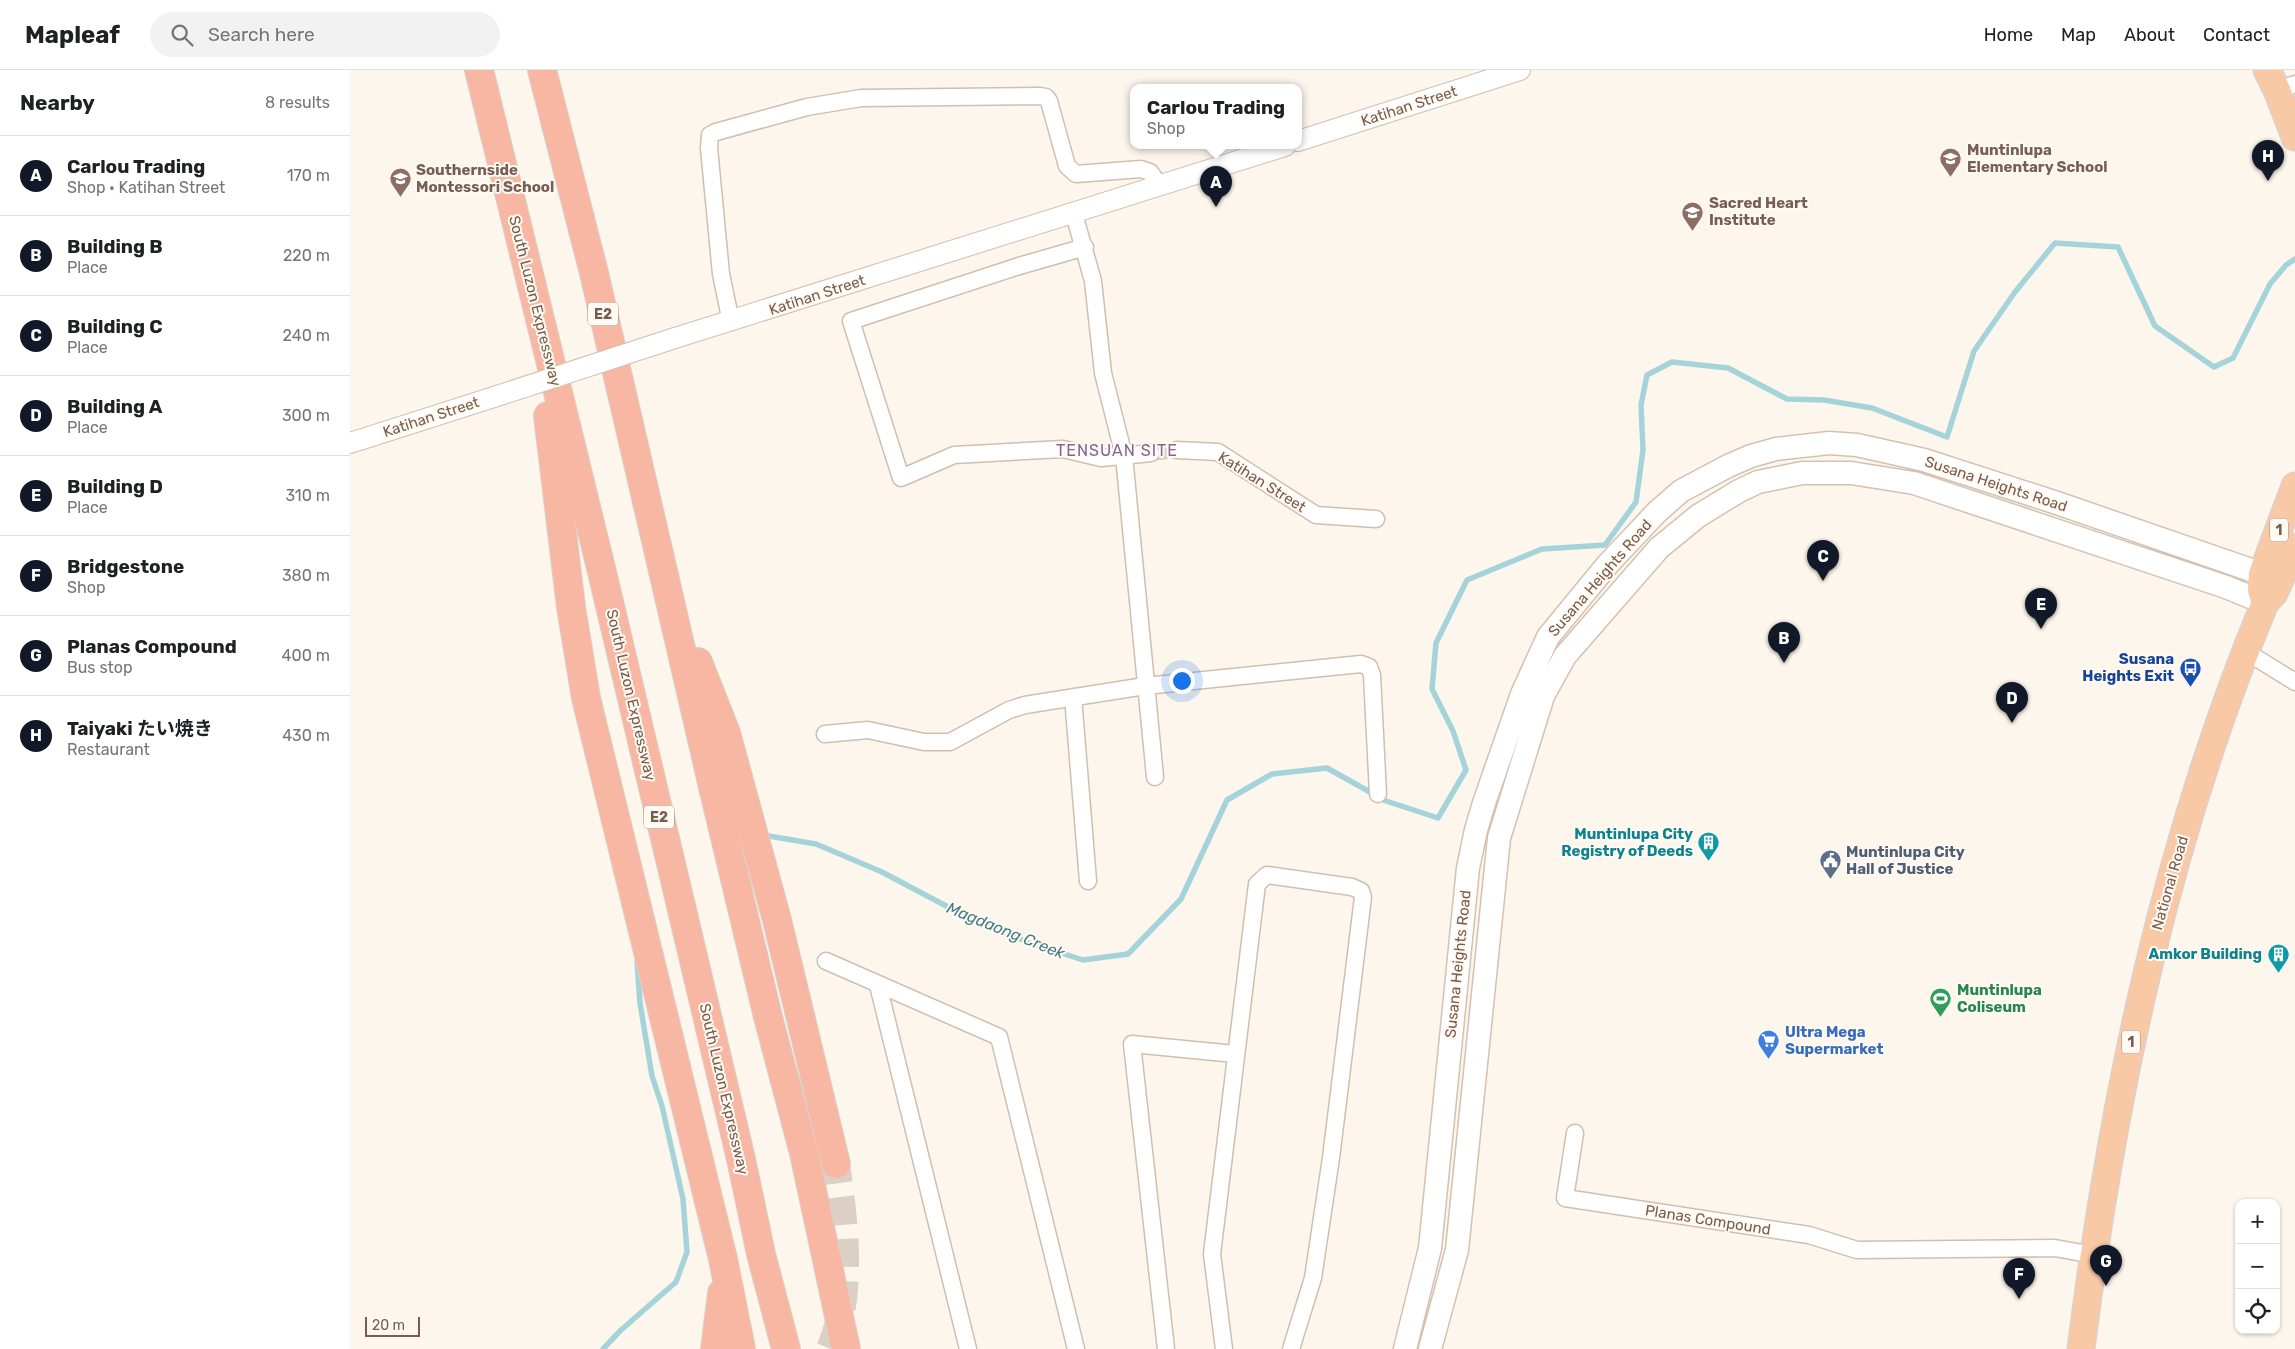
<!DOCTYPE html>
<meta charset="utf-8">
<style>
body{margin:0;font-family:Rubik,"Noto Sans SC","Noto Sans JP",sans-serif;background:#f2f2f2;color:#202124}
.controls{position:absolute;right:15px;bottom:15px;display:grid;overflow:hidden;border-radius:10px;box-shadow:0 1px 4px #0004}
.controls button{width:45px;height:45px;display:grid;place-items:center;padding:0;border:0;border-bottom:1px solid #e0e0e0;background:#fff;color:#202124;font:25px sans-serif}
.scale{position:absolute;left:15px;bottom:12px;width:55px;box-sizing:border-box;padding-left:5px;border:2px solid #7a5c4d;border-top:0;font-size:14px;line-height:18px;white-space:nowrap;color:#7a5c4d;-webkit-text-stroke:4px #fffaf3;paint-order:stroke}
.you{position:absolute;left:831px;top:610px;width:18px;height:18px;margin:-12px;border:4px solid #fff;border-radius:50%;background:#1a73e8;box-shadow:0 0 0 8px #1a73e833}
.badge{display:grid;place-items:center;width:32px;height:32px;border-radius:50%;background:#111827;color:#fff;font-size:16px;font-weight:700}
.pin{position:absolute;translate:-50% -41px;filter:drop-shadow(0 1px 2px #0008)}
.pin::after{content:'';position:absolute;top:26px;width:18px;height:15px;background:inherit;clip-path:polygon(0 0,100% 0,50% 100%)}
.popup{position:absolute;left:780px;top:14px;width:172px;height:65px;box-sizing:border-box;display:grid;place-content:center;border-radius:10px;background:#fff;filter:drop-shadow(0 1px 4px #0005);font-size:16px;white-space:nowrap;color:#757577}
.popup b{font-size:19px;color:#202124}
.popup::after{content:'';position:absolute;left:50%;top:100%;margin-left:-10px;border:10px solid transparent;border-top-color:#fff}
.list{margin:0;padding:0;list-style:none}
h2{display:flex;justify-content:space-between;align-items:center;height:65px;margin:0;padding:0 20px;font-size:21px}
h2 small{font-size:16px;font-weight:400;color:#757577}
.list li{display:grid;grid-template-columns:32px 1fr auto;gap:15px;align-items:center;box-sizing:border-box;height:80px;padding:0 20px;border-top:1px solid #e0e0e0}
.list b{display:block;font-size:19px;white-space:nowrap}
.list p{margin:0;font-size:16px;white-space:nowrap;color:#757577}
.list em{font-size:16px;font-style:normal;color:#757577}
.icon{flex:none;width:28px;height:28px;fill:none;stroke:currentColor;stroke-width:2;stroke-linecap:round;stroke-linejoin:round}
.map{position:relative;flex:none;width:1945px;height:1279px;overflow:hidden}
header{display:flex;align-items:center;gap:30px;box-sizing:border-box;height:70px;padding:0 25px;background:#fff;border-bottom:1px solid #e0e0e0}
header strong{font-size:24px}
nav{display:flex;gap:28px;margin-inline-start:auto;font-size:18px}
.search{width:350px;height:45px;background:#f2f2f2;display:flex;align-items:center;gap:12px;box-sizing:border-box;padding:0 18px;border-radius:28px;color:#757577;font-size:19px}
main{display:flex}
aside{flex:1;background:#fff}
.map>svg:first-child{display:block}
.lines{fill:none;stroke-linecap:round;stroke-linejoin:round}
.stream{stroke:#a5d3da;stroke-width:5.5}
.minor-tunnel{stroke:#dcd0c4;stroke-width:16;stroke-dasharray:16 8;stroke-linecap:butt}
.motorway-tunnel{stroke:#dcd0c4;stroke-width:28;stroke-dasharray:28 14;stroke-linecap:butt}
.minor-casing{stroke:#d1beb0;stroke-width:19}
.tertiary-casing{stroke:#d1beb0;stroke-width:22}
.secondary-casing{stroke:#d6c0b0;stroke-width:25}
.trunk-casing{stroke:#dad1cd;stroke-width:29}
.motorway-casing{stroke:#dad1cd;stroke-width:30}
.minor{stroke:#fff;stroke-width:16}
.tertiary{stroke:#fff;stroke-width:20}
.secondary{stroke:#fff;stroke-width:22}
.trunk{stroke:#f9c8a4;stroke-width:26}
.motorway{stroke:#f7b7a3;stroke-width:28}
.tertiary-bridge-casing{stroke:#d1beb0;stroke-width:22;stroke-linecap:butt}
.tertiary-bridge{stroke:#fff;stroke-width:20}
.labels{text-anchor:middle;stroke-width:4;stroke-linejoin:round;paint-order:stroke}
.shield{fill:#fffaf3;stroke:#a28b7f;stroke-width:1}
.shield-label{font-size:14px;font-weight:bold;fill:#7a5c4d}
.street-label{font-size:15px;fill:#7a5c4d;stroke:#fffaf3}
.education-label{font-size:15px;font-weight:bold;fill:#785e54;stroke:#fffaf3;text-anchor:start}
.transit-label{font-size:15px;font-weight:bold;fill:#164399;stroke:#fffaf3;text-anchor:end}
.culture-label{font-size:15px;font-weight:bold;fill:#0d838f;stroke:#fffaf3;text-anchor:end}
.service-label{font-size:15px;font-weight:bold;fill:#4e5e75;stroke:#fffaf3;text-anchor:start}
.leisure-label{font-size:15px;font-weight:bold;fill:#27864d;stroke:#fffaf3;text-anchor:start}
.shop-label{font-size:15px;font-weight:bold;fill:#366cbe;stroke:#fffaf3;text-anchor:start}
.neighbourhood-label{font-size:16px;letter-spacing:1px;fill:#846695;stroke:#fffaf3}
.water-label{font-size:16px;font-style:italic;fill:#437c86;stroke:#fffaf3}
</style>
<header>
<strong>Mapleaf</strong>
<div class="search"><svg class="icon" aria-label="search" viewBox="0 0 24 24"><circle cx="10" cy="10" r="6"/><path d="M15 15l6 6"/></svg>Search here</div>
<nav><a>Home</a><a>Map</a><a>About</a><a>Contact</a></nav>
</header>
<main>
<aside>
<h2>Nearby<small>8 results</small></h2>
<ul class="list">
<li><span class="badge">A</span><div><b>Carlou Trading</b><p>Shop · Katihan Street</p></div><em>170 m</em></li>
<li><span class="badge">B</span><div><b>Building B</b><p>Place</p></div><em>220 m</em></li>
<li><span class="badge">C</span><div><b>Building C</b><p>Place</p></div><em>240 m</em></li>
<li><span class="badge">D</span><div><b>Building A</b><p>Place</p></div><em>300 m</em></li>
<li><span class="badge">E</span><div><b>Building D</b><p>Place</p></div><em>310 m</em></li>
<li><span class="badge">F</span><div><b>Bridgestone</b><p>Shop</p></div><em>380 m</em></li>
<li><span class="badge">G</span><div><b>Planas Compound</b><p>Bus stop</p></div><em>400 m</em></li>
<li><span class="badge">H</span><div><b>Taiyaki たい焼き</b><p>Restaurant</p></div><em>430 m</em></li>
</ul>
</aside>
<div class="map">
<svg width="1945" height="1279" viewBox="0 0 1945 1279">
<rect width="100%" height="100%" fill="#fdf6ec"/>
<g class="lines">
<path class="stream" d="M413 765 466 774 532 802 617 847 680 873 733 890 778 884 831 829 877 730 922 704 977 698 1036 731 1088 748 1116 700 1103 661 1082 619 1086 573 1117 510 1192 479 1255 475 1286 432 1293 380 1291 335 1297 305 1322 292 1378 298 1437 329 1474 330 1522 338 1597 367 1624 281 1665 222 1705 173 1768 177 1805 256 1864 297 1883 288 1920 214 1936 195 1945 189
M253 1279 271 1260 326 1212 337 1182 333 1129 312 1036 302 1006 290 933 287 891"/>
<path class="minor-tunnel" d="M801 383 827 380"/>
<path class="motorway-tunnel" d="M480 1279C504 1226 494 1149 486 1094"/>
<defs>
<path id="minor" d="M1927 20 1945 14
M724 144 743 211 753 303 774 386 805 707
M735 177 669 196 501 251 551 408 604 385 713 379 751 388 801 383
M381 252 371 204 359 78 360 65 366 62 457 37 511 28 690 26 696 27 699 31 717 96 726 104 791 99 800 102 810 116
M827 380 868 382 966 445 1026 449
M1895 581 1945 612
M723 627 738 811
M475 664 518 660 574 672H600L659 640 675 635 795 616 1011 594 1019 597 1022 605 1028 724
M476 891 649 967 726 1279
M528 915 618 1279
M1225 1063 1215 1128 1459 1165 1507 1180 1705 1178 1743 1185
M816 1279 782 974 885 984
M874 1279 862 1184 907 814 917 805 1002 817 1011 821 1013 827 981 1088 963 1208 941 1279"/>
<path id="tertiary" d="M948 71 1170 0
M325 268 935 76
M0 373 144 327"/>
<path id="secondary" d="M1055 1279 1080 1178 1118 798 1126 760 1134 733 1172 624 1198 567 1258 494 1307 442 1331 421 1378 396 1401 386 1426 379 1479 373 1507 375 1574 390 1707 433 1927 509
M1080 1279 1107 1180 1149 768 1193 626 1215 586 1309 478 1348 446 1389 421 1408 412 1452 403H1501L1564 413 1876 517 1915 533"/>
<path id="trunk" d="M1917 0 1927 20 1945 67
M1915 533 1911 520 1912 504 1945 416
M1731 1279C1763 1024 1816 771 1915 533L1924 523 1945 477"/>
<path id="motorway" d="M129 0 251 498 391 1089 411 1184 436 1279
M192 0 244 203 363 717 418 947 454 1083 496 1279
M198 346 221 537 236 628 373 1189 391 1279
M348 592 376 663 427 850 486 1094
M365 1279 372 1223"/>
</defs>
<use href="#minor" class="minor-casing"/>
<use href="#tertiary" class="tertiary-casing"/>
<use href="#secondary" class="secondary-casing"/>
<use href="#trunk" class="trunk-casing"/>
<use href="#motorway" class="motorway-casing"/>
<use href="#minor" class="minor"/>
<use href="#tertiary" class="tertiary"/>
<use href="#secondary" class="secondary"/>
<use href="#trunk" class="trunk"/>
<use href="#motorway" class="motorway"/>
<defs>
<path id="tertiary-bridge" d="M144 327 325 268"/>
</defs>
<use href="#tertiary-bridge" class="tertiary-bridge-casing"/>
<use href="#tertiary-bridge" class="tertiary-bridge"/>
</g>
<defs>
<symbol id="school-pin" viewBox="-11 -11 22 30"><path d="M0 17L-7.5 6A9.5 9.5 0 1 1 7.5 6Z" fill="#8d6e63" stroke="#fffaf3"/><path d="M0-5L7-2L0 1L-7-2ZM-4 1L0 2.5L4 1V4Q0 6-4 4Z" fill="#fff"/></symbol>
<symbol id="bus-pin" viewBox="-11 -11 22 30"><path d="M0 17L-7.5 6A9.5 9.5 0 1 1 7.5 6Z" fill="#1a4fb4" stroke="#fffaf3"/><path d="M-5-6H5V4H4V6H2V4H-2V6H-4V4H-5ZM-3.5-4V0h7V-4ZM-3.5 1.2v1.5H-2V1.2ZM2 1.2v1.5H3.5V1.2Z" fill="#fff"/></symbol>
<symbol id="building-pin" viewBox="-11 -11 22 30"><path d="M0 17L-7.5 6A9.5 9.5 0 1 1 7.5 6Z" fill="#0f9aa8" stroke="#fffaf3"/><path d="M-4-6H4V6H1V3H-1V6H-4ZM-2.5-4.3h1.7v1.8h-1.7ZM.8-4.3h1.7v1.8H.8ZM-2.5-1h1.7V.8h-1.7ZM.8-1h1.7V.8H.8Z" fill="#fff"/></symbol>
<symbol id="civic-pin" viewBox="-11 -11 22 30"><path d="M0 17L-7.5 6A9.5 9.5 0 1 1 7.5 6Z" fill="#5c6f8a" stroke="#fffaf3"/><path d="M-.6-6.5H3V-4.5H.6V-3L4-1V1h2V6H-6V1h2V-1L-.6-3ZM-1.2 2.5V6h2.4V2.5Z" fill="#fff"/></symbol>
<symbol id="stadium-pin" viewBox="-11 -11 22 30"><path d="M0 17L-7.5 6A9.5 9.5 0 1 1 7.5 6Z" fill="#2e9e5b" stroke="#fffaf3"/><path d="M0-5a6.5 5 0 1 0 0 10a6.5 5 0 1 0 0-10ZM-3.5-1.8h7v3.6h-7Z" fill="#fff"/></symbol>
<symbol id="supermarket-pin" viewBox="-11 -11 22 30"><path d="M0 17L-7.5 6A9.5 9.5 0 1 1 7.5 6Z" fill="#3f7fe0" stroke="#fffaf3"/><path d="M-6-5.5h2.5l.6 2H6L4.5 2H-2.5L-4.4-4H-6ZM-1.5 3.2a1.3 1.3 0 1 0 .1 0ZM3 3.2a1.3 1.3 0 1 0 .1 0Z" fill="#fff"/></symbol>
</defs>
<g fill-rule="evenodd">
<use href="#school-pin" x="1588" y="76" width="25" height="34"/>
<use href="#school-pin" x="38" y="96" width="25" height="34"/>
<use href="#school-pin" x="1330" y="130" width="25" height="34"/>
<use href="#bus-pin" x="1828" y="586" width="25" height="34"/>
<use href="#building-pin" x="1346" y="760" width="25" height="34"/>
<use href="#civic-pin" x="1468" y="778" width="25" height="34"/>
<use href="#building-pin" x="1916" y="872" width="25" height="34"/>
<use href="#stadium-pin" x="1578" y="916" width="25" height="34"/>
<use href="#supermarket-pin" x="1406" y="958" width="25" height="34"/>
</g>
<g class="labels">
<g class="shield">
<rect x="238" y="232.5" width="30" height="23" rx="4"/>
<rect x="1920" y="448.5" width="18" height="23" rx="4"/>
<rect x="294" y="735.5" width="30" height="23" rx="4"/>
<rect x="1772" y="960.5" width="18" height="23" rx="4"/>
</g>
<g class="shield-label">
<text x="253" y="249">E2</text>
<text x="1929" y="465">1</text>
<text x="309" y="752">E2</text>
<text x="1781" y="977">1</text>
</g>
<g class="street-label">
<text transform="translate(1059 36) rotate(-18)" y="5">Katihan Street</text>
<text transform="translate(467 225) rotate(-18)" y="5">Katihan Street</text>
<text transform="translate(185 231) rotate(76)" y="5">South Luzon Expressway</text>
<text transform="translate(81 347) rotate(-18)" y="5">Katihan Street</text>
<text transform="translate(912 412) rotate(32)" y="5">Katihan Street</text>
<text transform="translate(1646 414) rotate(18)" y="5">Susana Heights Road</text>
<text transform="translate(1250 508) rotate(-49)" y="5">Susana Heights Road</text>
<text transform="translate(281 625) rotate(77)" y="5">South Luzon Expressway</text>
<text transform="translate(1820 813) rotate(-74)" y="5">National Road</text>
<text transform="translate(1108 894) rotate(-84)" y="5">Susana Heights Road</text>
<text transform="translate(374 1019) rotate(77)" y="5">South Luzon Expressway</text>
<text transform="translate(1358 1150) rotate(9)" y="5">Planas Compound</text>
</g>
<g class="education-label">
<text x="1617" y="85">Muntinlupa<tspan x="1617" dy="17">Elementary School</tspan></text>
<text x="66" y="105">Southernside<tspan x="66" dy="17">Montessori School</tspan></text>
<text x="1359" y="138">Sacred Heart<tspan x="1359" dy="17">Institute</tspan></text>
</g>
<g class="transit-label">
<text x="1824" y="594">Susana<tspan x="1824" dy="17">Heights Exit</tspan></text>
</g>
<g class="culture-label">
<text x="1343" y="769">Muntinlupa City<tspan x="1343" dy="17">Registry of Deeds</tspan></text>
<text x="1912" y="889">Amkor Building</text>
</g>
<g class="service-label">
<text x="1496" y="787">Muntinlupa City<tspan x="1496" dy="17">Hall of Justice</tspan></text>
</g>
<g class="leisure-label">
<text x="1607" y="925">Muntinlupa<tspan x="1607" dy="17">Coliseum</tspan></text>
</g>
<g class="shop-label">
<text x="1435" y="967">Ultra Mega<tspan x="1435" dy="17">Supermarket</tspan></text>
</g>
<g class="neighbourhood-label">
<text x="767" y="386">TENSUAN SITE</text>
</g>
<g class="water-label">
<text transform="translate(656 860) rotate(22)" y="6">Magdaong Creek</text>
</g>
</g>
</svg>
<div class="controls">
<button>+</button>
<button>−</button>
<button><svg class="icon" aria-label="locate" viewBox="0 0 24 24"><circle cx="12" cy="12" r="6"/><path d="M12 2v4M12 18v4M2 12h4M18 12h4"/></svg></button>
</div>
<div class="scale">20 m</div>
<div class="you"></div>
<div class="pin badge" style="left:866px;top:137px">A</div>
<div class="popup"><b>Carlou Trading</b>Shop</div>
<div class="pin badge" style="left:1434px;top:593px">B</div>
<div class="pin badge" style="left:1473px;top:511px">C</div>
<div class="pin badge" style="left:1662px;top:653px">D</div>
<div class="pin badge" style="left:1691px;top:559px">E</div>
<div class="pin badge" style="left:1669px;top:1229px">F</div>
<div class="pin badge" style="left:1756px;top:1216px">G</div>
<div class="pin badge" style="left:1918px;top:111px">H</div>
</div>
</main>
